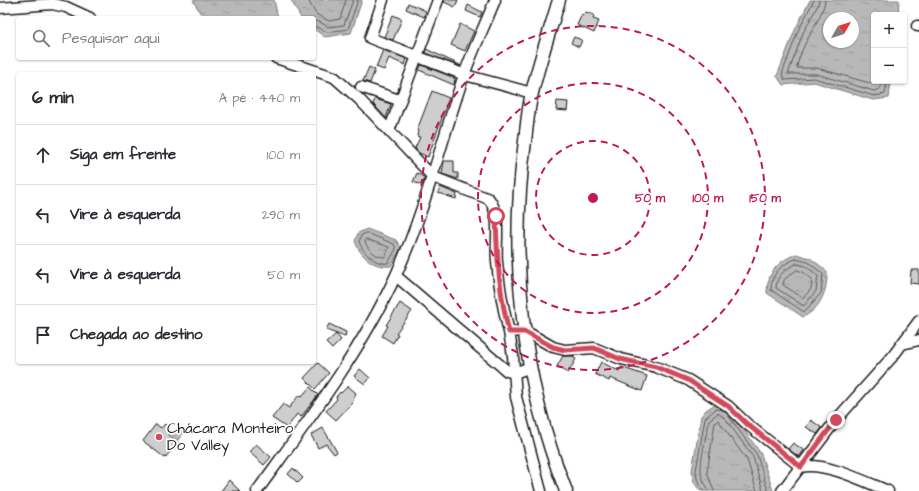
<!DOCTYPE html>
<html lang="pt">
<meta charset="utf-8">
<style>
body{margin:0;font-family:"Architects Daughter",sans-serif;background:#f2f2f3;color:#2b2b33}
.controls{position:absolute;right:12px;top:12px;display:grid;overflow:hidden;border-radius:4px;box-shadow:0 1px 3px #0004}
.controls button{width:36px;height:36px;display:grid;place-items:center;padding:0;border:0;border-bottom:1px solid #e1e1e2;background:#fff;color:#2b2b33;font:20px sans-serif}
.compass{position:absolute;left:823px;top:12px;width:36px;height:36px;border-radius:50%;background:#fff;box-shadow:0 1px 3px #0004;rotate:51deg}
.stop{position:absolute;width:12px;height:12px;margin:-9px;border:3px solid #d1495b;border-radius:50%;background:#fff}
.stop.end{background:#d1495b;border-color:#fff;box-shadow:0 1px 4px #0008}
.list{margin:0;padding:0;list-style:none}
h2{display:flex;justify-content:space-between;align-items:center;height:52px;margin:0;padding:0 16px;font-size:17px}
h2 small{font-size:13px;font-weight:400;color:#7c7c81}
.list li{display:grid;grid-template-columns:26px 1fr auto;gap:12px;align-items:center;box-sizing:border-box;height:60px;padding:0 16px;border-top:1px solid #e1e1e2}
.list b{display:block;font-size:15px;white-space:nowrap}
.list em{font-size:13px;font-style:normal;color:#7c7c81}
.icon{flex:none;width:22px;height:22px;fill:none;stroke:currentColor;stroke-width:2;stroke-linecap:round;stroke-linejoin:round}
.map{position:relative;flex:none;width:919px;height:491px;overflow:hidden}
.search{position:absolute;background:#fff;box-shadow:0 1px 3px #0004;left:16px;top:16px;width:300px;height:44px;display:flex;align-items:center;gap:10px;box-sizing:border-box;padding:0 14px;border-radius:4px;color:#7c7c81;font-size:15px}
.panel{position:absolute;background:#fff;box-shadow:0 1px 3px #0004;left:16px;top:72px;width:300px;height:292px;border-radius:4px}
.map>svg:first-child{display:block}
.water{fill:url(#water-ripples);stroke:#7a7a7a;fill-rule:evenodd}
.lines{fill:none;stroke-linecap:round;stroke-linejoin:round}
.shore{stroke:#5a5a5a;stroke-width:1}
.building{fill:#cecece;stroke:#1c1c1c}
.minor-casing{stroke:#1c1c1c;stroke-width:13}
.major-casing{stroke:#1c1c1c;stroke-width:15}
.minor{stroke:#fff;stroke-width:10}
.major{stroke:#fff;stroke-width:12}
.route{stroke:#d1495b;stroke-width:5}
.ring{fill:none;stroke:#c2185b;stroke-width:2;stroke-dasharray:7 5}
.poi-dot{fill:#d1495b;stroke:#fff;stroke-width:1.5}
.labels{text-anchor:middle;stroke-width:3.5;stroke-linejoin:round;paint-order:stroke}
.poi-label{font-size:15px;fill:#1c1c1c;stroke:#fff;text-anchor:start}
.centre{fill:#c2185b;stroke:#fff;stroke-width:2}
.ring-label{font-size:12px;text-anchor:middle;font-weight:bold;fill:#c2185b;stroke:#fff;stroke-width:3.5;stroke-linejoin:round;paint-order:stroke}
</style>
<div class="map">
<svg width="919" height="491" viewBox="0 0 919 491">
<defs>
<pattern id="water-ripples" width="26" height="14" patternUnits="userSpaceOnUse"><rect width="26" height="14" fill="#b8b8b8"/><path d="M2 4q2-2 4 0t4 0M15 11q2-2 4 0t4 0" fill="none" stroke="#9e9e9e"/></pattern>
</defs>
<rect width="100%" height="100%" fill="#fff"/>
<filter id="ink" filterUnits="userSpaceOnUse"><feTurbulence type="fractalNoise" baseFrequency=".025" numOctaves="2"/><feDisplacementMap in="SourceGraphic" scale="8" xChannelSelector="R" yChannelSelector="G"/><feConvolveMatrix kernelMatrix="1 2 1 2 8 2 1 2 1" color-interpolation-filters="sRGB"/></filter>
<g filter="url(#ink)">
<path class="water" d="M193 0H274L278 18H203Z
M291 0H362L351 33 325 37 314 29V18H301Z
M810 0H899L898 15H874V81H891L889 98 873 100 814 82 783 85 777 76 795 30ZM829 18H853V42H829Z
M367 229 396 240 401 248 391 266C373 268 360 256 355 241L358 233Z
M796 254 810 258 827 271C828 289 821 309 803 317L767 293C767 273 777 262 796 254Z
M715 404H721L740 424 761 454 773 491H702C694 486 693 480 692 471L701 416 706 410Z
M178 426 185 431 178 440 172 435Z"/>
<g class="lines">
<path class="shore" d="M308 0 316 14 329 21 340 19 346 0
M814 0 798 31 782 74 785 80 814 78 874 96 885 94 887 81
M819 0 818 5 803 33 788 74H816L874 91 880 89 882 81
M825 0C824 17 799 46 797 68H817L873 84 876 81
M314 21 320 22 328 27 344 25 353 0
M314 26 327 32 348 29 358 0
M367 233 394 244 396 249 388 263C375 265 362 252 359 241L362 235Z
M366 239 389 247 385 257C376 257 368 250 365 242Z
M796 259 808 262 823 274 821 293 804 312 771 290C771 274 781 264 796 259Z
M796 264 806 266 818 276 816 291 804 306 776 288C776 276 786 268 796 264Z
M797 270 803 272 812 279 811 289 803 298 783 285 784 280Z
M727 414 757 455 768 491
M703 491 697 479 696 471 705 418 716 409 723 410
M708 491C708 485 703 483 702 477 698 466 707 433 709 420L718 413 725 418 753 457 763 491
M714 491 707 472 715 423 718 420 747 460 757 491"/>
</g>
<path class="building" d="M444 0H458L455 7 444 2Z
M408 3 426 11 424 17 406 9Z
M468 5 482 12 480 17 466 11Z
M586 12 594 15 593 19 599 21 594 33 577 25 582 14 584 15Z
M393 15 402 19 393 40 384 37Z
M460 24 474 31 465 51 451 45Z
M574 37 582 40 579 47 571 43Z
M426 49 460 65V66L425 53Z
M383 50 407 59 405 65 389 58 384 70 376 67Z
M421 65 455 78 454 85 419 70Z
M369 67 375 70 370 83 363 81Z
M432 91 449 98 428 157 419 153 415 148 420 137 417 136 418 131 417 130Z
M375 99 391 104 386 118 373 104Z
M557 101 568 102 567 111 556 110Z
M444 161H454V173H458V179L442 174Z
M417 173 425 178 422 185 413 182Z
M440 187 457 194 456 199 438 193Z
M911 270H919V284L910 283Z
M400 303 412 311 396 333 398 334 393 343 382 336 388 326 386 325Z
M329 324 346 332 345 337 326 330Z
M336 334 341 340 332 349 326 343Z
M563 356H571L576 359 568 373 557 366Z
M601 362 619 371 621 367 647 376 642 391 610 378 609 381 595 374Z
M318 363 329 373 315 389 304 378Z
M360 369 370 378 365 384 354 376Z
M348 386 356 393 352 403 336 420 326 411 337 399 336 397 340 392 341 393Z
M310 387 318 395 301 417 297 414 287 428 272 418 283 404 289 408 299 395 301 397Z
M811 420 822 428 817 434 806 427Z
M156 424 161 428 165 424 171 430 168 434 178 442 165 458 143 441Z
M323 428 337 452 334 454 326 444 318 448 311 435Z
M793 443 804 450 799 457 788 449Z
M256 444 271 457 264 465 249 452Z
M293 468 303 478 298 483 288 474Z
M229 480 240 491H221Z"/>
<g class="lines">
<defs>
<path id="minor" d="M383 0 370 38 465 75 532 93
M0 8 52 4 66 7 90 18
M917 26H919
M276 58 334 77 359 99 433 177 489 199C502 216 495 242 497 262 499 285 503 309 509 332L525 331 553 347 565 350 594 348 621 359 656 367 688 380 728 406 747 424 801 467C823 461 866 482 888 491
M361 87 399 100
M389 131 438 0
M396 276 507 371 514 373 531 367
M509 332 513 356 516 397 541 491
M902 344 919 340
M257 491C307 422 360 353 396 275 425 211 441 142 464 75 473 50 485 25 495 0
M782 491 836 420 893 356 919 321"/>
<path id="major" d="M559 0C550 31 539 62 532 93 528 109 527 125 525 141 509 258 522 381 566 491"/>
</defs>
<use href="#minor" class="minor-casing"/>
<use href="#major" class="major-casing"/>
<use href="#minor" class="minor"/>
<use href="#major" class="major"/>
</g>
</g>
<g class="lines" filter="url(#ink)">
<path class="route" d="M496 216C497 256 499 293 509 332H525L553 347 565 350 594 348 620 359 656 367 688 380 728 406 747 424 801 467 836 420"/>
</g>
<g class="ring">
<circle cx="593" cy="198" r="57"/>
<circle cx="593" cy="198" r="115"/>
<circle cx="593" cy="198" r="172"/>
</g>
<circle class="poi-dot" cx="159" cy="437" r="4"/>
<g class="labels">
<g class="poi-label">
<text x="167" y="433">Chácara Monteiro<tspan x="167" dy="17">Do Valley</tspan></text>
</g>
</g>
<circle cx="593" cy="198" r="6" class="centre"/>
<g class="ring-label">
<text x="650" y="202">50 m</text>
<text x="708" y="202">100 m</text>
<text x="765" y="202">150 m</text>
</g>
</svg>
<div class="controls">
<button>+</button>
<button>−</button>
</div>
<svg class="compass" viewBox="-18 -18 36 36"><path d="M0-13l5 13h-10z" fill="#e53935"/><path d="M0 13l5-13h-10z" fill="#7c7c81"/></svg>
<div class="stop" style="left:496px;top:216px"></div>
<div class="stop end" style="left:836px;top:420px"></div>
<div class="search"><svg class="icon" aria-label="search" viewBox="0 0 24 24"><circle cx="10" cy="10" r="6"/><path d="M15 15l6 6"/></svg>Pesquisar aqui</div>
<section class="panel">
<h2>6 min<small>A pé · 440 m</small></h2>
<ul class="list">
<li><svg class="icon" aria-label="ahead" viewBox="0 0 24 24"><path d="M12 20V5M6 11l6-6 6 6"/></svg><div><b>Siga em frente</b></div><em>100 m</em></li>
<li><svg class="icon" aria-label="left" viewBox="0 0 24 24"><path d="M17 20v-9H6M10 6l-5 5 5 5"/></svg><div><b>Vire à esquerda</b></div><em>290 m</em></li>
<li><svg class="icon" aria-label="left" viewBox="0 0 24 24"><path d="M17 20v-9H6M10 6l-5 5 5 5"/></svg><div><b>Vire à esquerda</b></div><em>50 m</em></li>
<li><svg class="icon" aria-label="arrive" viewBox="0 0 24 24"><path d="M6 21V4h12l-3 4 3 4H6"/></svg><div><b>Chegada ao destino</b></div></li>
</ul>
</section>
</div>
